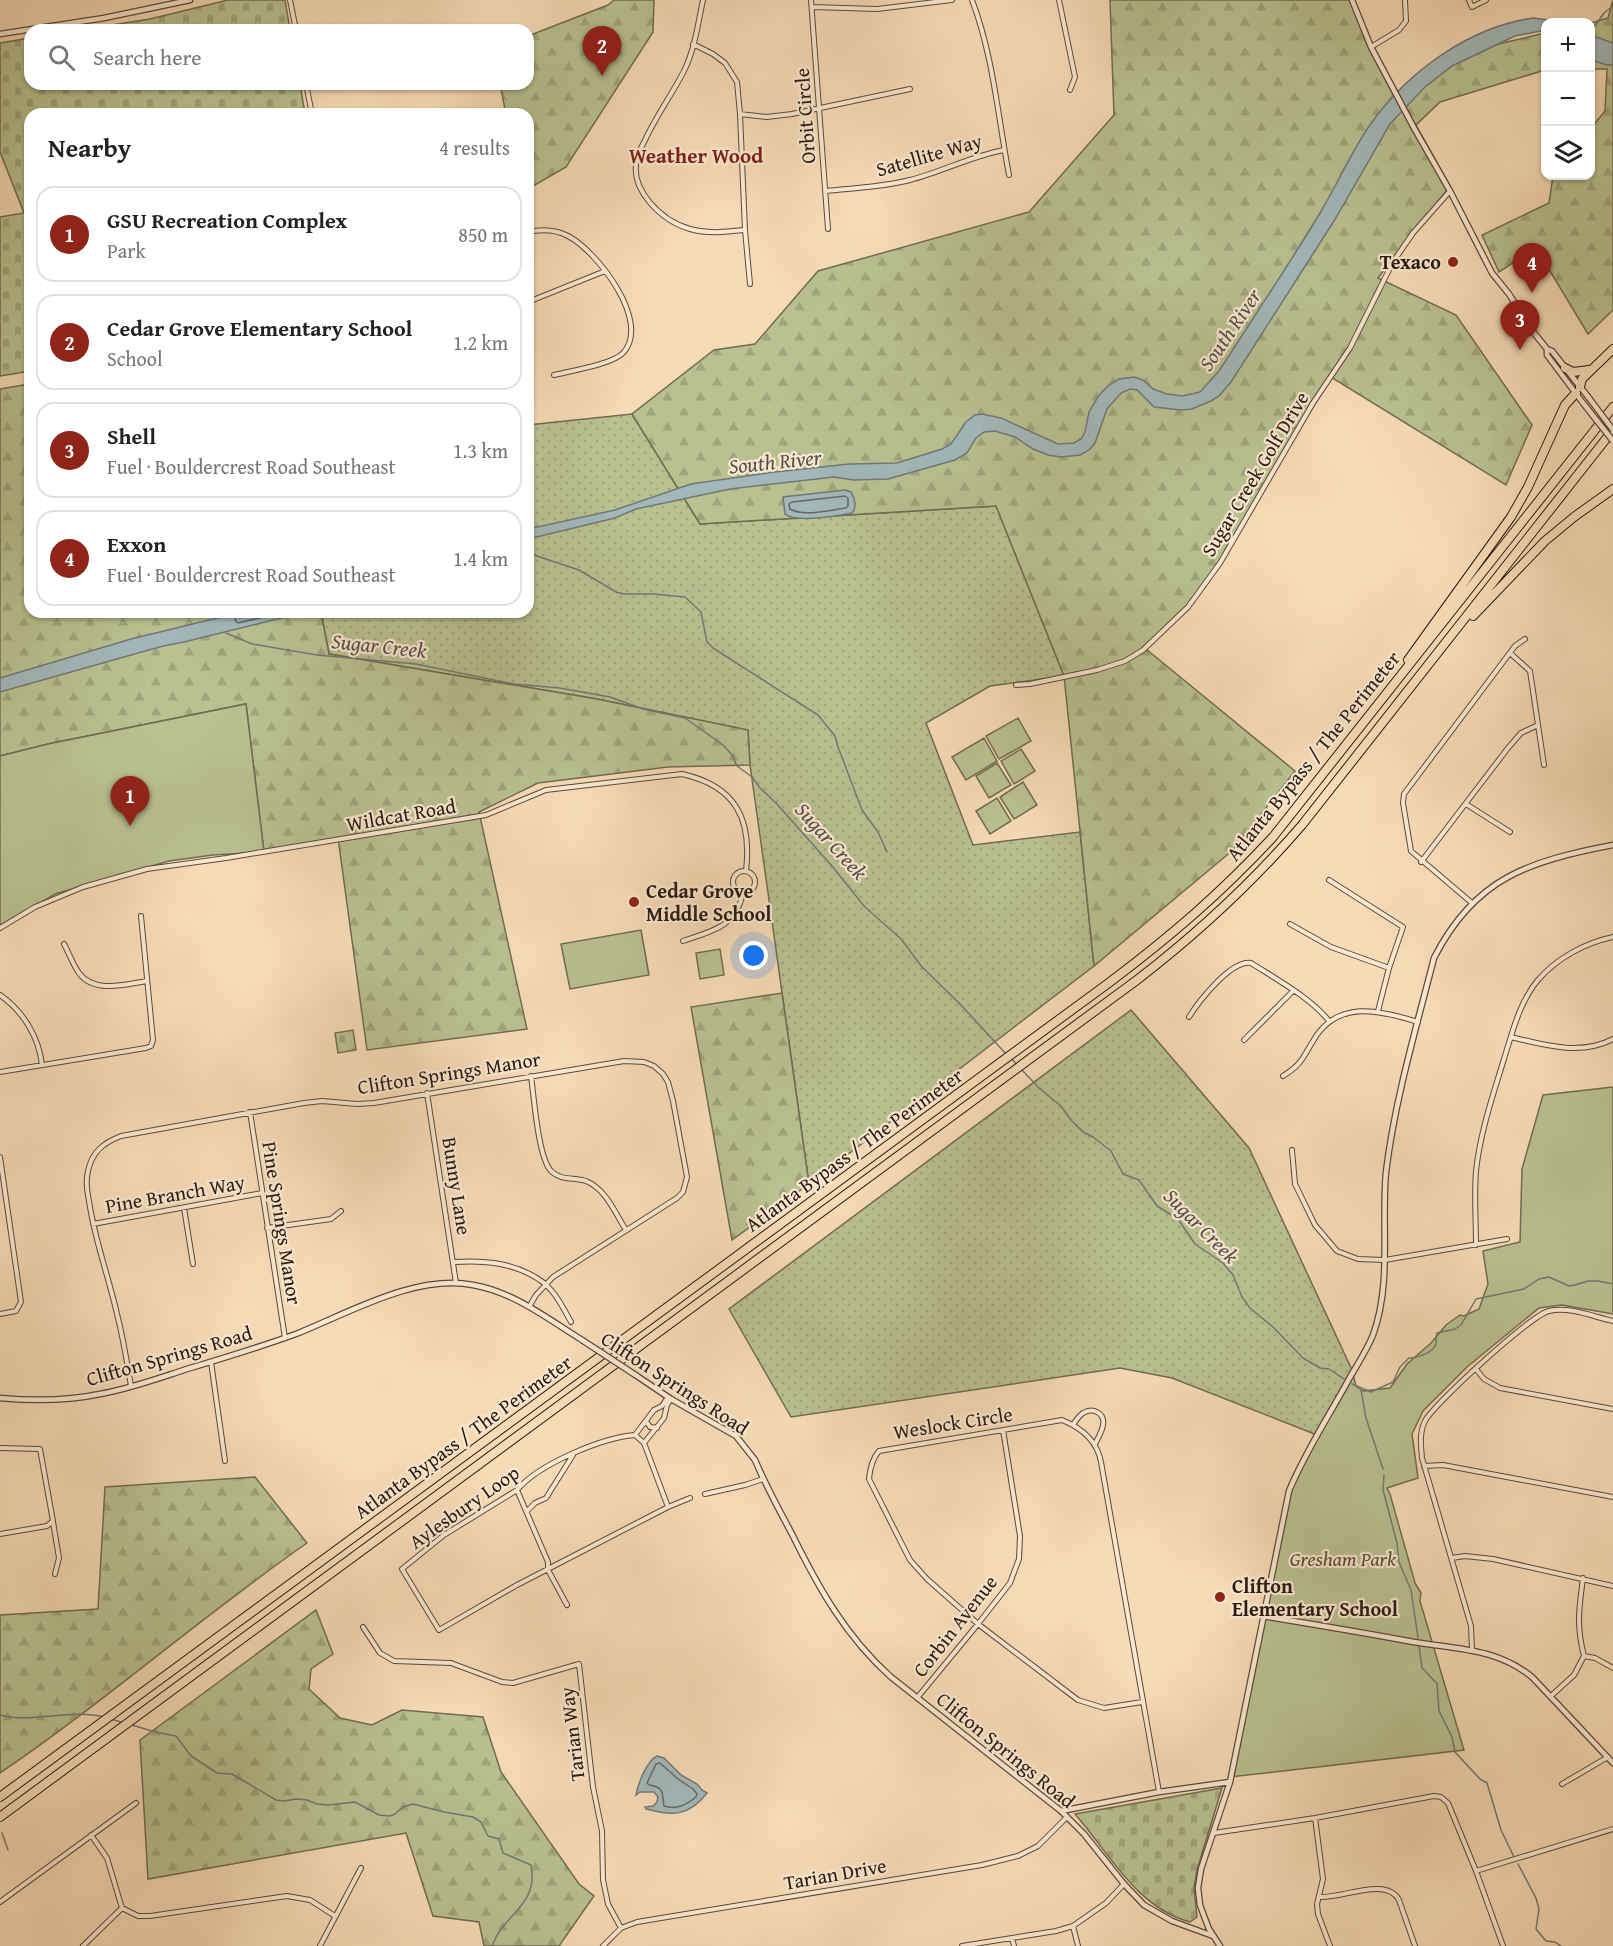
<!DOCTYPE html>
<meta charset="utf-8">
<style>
body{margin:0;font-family:"Gentium Book Plus",serif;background:#f6f6f6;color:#222}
.controls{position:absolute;right:18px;top:18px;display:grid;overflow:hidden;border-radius:12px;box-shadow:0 2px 4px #0004}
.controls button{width:54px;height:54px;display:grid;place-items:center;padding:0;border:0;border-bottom:2px solid #e0e0e0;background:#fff;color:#222;font:30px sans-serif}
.you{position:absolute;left:754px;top:956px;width:21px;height:21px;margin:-15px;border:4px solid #fff;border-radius:50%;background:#1a73e8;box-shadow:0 0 0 9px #1a73e833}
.badge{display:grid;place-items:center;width:39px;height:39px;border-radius:50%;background:#8f2418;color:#fff;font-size:20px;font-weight:700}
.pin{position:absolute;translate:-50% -50px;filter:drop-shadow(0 2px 3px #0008)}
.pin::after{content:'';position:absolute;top:32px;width:21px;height:18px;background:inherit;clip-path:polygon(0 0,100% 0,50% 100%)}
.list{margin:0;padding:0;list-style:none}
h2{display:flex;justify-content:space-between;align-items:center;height:78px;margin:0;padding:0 24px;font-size:26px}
h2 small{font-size:20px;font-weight:400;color:#767676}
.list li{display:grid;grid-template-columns:39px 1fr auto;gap:18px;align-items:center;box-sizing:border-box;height:96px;margin:0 12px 12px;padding:0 12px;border:2px solid #e0e0e0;border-radius:18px}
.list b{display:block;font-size:22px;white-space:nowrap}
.list p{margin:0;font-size:20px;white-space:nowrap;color:#767676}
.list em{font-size:20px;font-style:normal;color:#767676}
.icon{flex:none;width:33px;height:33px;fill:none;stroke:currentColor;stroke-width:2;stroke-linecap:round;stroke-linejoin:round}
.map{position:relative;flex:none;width:1613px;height:1946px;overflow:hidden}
.search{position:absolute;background:#fff;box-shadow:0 2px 4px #0004;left:24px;top:24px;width:510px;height:66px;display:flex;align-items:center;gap:15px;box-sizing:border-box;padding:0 21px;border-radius:18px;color:#767676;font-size:22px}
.panel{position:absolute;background:#fff;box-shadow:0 2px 4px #0004;left:24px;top:108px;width:510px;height:510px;border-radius:18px}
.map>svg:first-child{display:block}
.grass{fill:url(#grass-dots);stroke:#716c51;stroke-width:1.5}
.forest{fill:url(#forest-firs);stroke:#716c51;stroke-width:1.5}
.cemetery{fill:url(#cemetery-stones);stroke:#716c51;stroke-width:1.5}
.green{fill:#b9c191;stroke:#716c51;stroke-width:1.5}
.water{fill:#a2b8ba;stroke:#727876;stroke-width:1.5}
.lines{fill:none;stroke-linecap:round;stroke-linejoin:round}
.shore{stroke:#666866;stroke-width:1.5}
.stream{stroke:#727876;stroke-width:1.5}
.minor-casing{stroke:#5c493a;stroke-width:6}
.tertiary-casing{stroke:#5c493a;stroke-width:7}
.motorway-casing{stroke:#291811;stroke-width:10}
.minor{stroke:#fae8d0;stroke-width:4}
.tertiary{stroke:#fae8d0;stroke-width:4.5}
.motorway{stroke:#f7dbb6;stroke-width:8}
.tertiary-bridge-casing{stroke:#5c493a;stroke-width:7;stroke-linecap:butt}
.tertiary-bridge{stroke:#fae8d0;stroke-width:4.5}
.poi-dot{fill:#8f2418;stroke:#fae8d0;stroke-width:2}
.labels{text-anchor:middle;stroke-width:4.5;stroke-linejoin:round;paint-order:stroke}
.street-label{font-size:20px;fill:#291811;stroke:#fae8d0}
.poi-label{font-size:20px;font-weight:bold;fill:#291811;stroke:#fae8d0;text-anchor:start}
.park-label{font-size:20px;font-style:italic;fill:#544b37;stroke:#fae8d0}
.neighbourhood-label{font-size:21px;font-weight:bold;fill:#7a1f14;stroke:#fae8d0}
.water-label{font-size:21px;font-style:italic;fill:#53504c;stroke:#fae8d0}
</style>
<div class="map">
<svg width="1613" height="1946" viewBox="0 0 1613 1946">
<defs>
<pattern id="grass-dots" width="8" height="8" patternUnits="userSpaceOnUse" patternTransform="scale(1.5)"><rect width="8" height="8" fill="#b9c191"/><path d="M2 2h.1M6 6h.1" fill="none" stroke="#9fa57c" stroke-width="1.8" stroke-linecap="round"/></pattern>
<pattern id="forest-firs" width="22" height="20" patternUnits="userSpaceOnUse" patternTransform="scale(1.5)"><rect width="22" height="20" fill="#b9c191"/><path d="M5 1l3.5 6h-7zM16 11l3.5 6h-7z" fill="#9fa57c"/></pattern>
<pattern id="cemetery-stones" width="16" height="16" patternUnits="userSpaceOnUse" patternTransform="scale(1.5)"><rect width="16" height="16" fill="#b9c191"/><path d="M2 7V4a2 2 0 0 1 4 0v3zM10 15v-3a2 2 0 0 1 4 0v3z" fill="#9fa57c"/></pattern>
</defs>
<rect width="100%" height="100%" fill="#f7dbb6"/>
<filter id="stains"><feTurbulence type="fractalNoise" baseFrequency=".00333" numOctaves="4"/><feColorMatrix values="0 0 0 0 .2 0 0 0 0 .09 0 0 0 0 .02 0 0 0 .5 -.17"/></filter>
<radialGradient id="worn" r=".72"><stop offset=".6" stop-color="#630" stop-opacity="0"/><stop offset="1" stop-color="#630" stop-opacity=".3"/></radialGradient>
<path class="grass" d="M632 414 700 524 996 506 1064 676 990 686 926 723 973 845 1080 832 1094 966 809 1184 750 765 748 730 597 699 329 654 321 612H528V425Z
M1131 1010 1249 1148 1352 1370 1317 1435 1172 1378 1120 1368 791 1417 729 1309Z"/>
<path class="forest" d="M614 0H654L653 32 566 167 528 189V114H506L500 84H528V36L608 5Z
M1110 0H1353L1394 95 1447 56 1545 33V70L1440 102 1416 125 1450 186 1378 278 1456 315 1532 425 1506 485 1331 377 1215 572 1177 618 1146 649 1295 771 1233 850 1094 966 1064 676 996 506 700 524 632 414 714 350 755 344 818 271 1029 212 1114 115Z
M1613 0V310L1588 334 1536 248 1499 272 1482 235 1549 203 1553 176H1590L1591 128 1605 111 1607 69H1591V23L1608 18Z
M30 384V612H321L329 654 597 699 748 730 750 765 668 767 538 783 479 812 527 1029 367 1050 338 838 264 852 246 704 48 744 0 756V389Z
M782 993 809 1184 732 1240 691 1007Z
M255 1477 307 1543C202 1616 106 1701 0 1773V1615L98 1609 105 1487Z
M316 1610 333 1654 311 1669 309 1689 340 1718 372 1725 402 1710 483 1717 501 1772 579 1884 594 1896 559 1946H484L479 1922 433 1916 406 1833 148 1879 140 1740Z"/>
<path class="cemetery" d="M228 0H285L290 30H80L150 19Z
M30 38V84H300L305 114H30V371L0 376V217L24 213 0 152V43Z
M353 1030 356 1050 338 1053 335 1033Z
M1222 1788 1197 1870 1194 1888 1197 1917 1190 1922C1137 1908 1109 1853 1075 1814Z"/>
<path class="green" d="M246 704 264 852 213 855 169 861 55 894 0 927V756L48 744Z
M1018 718 1031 741 999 759 986 736Z
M984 738 997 761 966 780 952 757Z
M1021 749 1035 771 1014 784 1001 761Z
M997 763 1011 785 989 798 976 776Z
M1023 782 1037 805 1014 819 1000 797Z
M997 798 1011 821 990 834 976 811Z
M641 930 649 975 570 989 561 944Z
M720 949 724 975 700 979 696 953Z
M1613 1087V1314L1562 1305 1539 1308 1467 1367 1423 1411 1412 1434 1418 1478 1387 1488 1390 1494 1415 1583 1421 1593 1420 1601 1464 1750 1230 1777 1291 1482 1352 1370 1356 1386 1363 1391 1390 1388 1407 1364 1431 1343 1446 1325 1460 1315 1464 1316 1479 1309 1488 1284 1483 1251 1520 1242 1522 1169 1543 1095Z"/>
<path class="water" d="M1533 18 1564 22H1546L1545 32 1541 31 1515 36 1452 66 1425 87 1390 124 1334 221 1231 382 1219 396 1211 401 1192 409 1181 410 1154 407 1137 390 1130 389 1121 393 1107 409 1095 443 1089 450 1080 455 1061 457 1048 455 1033 449 1015 437 995 431 984 432 976 438 967 453 955 460 888 479 854 480 834 477 730 489 636 509 615 518 528 539V529L615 510 691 484 775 472 849 464 897 463 942 449 951 444 966 422 975 415 982 414 1001 418 1058 444 1074 443 1081 439 1085 432 1089 412 1099 395 1109 385 1119 379 1134 377 1143 380 1153 389 1167 394 1182 396 1200 392 1219 371C1253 318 1288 266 1320 213 1338 183 1352 150 1372 122 1410 70 1470 27 1533 18Z
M1591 35 1613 43V65H1607L1591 60Z
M845 490 851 492C855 498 857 508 852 513 837 516 796 523 785 514L783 497Z
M242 612H306L184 642 163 646 0 692V678L131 639Z
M657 1756 664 1758 681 1775 697 1784 702 1790 707 1793C688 1817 673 1816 646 1809L645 1807 653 1806 657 1802 658 1797 654 1792H640L636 1795C638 1783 647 1761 657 1756Z"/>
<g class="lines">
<path class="shore" d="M845 496 848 498V506L846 508C830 510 804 517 790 509L789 504 792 502Z
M237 612 235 620 238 623 284 612
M660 1763 678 1779 693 1789 697 1794 696 1797C686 1805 677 1810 664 1806 662 1794 665 1787 649 1785L647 1783 656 1764Z"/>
<path class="stream" d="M1590 33 1604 13 1613 6
M528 551 537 556 579 570 616 592 624 594H654L685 597 701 612 707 642 713 648 818 715 835 736 838 747 862 810 878 832 887 852
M226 633 252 644 317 655 416 664 514 684 560 688 610 697 643 709 685 718 723 745 732 755 737 766 752 777 760 788 776 803 832 866 864 906 901 939 922 967 960 1004 1007 1055
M1011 1058 1018 1066
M1021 1069 1039 1088 1061 1106 1071 1120 1083 1132 1093 1137 1111 1151 1123 1174 1139 1180 1157 1206 1178 1219 1195 1244 1223 1263 1233 1275 1242 1297 1250 1308 1273 1327 1303 1358 1320 1368 1329 1369 1344 1379
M1352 1384 1371 1392 1393 1382 1400 1367 1409 1358C1417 1358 1433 1353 1436 1344 1436 1340 1436 1336 1437 1333L1455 1329 1461 1325 1476 1299 1524 1289 1539 1279 1549 1277 1569 1286 1575 1285 1588 1281H1598L1613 1284
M1361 1390 1366 1418 1383 1469
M1384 1475 1383 1490 1397 1543 1399 1562 1411 1590 1418 1638
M1419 1646 1422 1668C1428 1673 1431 1679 1437 1683L1439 1711 1452 1737 1455 1752 1480 1779 1487 1783 1501 1830 1514 1857
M0 1715C32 1724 70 1708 104 1717
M111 1719 124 1723
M132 1725 155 1732 176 1736 191 1756 217 1773 232 1774 276 1800 284 1801 296 1799 307 1800 317 1804 328 1805 355 1802 379 1815 390 1816 395 1814 403 1807 413 1804 444 1812 473 1817 481 1822 488 1836 499 1839 503 1853 531 1865C539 1906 503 1914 492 1946
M2 1833 8 1850
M1518 1864 1536 1898 1539 1909 1536 1929 1546 1941 1555 1942 1561 1946"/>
<defs>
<path id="minor" d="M290 0 296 30
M703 0C698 23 695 49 684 71 672 94 657 115 646 138 643 145 638 152 637 159 629 190 662 221 690 229 708 234 726 232 745 230
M811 0 828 229
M972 0C993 55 998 117 1009 175
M1059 0 1075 77 1070 90
M1469 0 1472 7 1486 0
M812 7 877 9 952 0
M693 44 713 54 725 63 737 82 740 114 745 230 750 284
M1371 47 1399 30 1406 21 1405 0
M306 84 312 114
M740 114 767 117 792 114 910 89
M826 191C854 188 883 187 910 180 942 172 971 156 1004 150
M528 232C542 229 555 229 568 236 597 251 652 322 623 353 613 364 570 371 554 375
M528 302 605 271
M1510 653 1530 671 1544 765
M1016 685 1030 684 1097 670 1125 661 1143 650 1188 607 1220 563 1313 403 1350 348 1393 262 1413 233 1450 191
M1466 804 1510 832
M1421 862 1508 748 1521 733 1538 725
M733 882a11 11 0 1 1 22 0a11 11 0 1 1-22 0Z
M1329 880 1403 927 1389 968 1378 1011
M1472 903 1411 851 1403 803 1404 794 1515 646 1525 639
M1290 924 1331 947 1389 968
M0 928 35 907 83 887 147 869 226 858 486 815 546 790 682 774C736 786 752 819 746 871
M683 941C712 931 736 927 743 893
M64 944C69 953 73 965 79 973 94 994 126 984 147 981
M0 995C23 1011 39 1037 42 1065
M1189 1017C1199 1001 1231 960 1251 963 1276 979 1311 998 1329 1021
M1511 1037C1544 1045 1581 1056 1613 1039
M1244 1040 1293 991
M0 1072 146 1048 151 1046 153 1040 141 916
M531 1076C534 1097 538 1157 551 1171 561 1181 574 1177 586 1181 606 1189 615 1213 626 1230
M1283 1076C1302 1064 1302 1059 1313 1041 1337 999 1380 1010 1418 1022
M427 1093 456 1283
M250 1112 285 1338
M1292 1150 1295 1184 1298 1190 1315 1225 1337 1251 1358 1259 1385 1260 1507 1239
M0 1157 21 1302 16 1311 0 1314
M184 1208 193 1264
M93 1224 262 1193
M267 1228 331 1219 341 1211
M1476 1245C1476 1220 1474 1195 1476 1171 1480 1133 1493 1095 1504 1059 1512 1033 1520 1001 1538 980 1557 958 1585 943 1613 937
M454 1262C486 1260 518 1263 544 1283 556 1293 564 1309 571 1322
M211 1362 225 1461
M1476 1369 1484 1379 1500 1388 1613 1409
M131 1386C127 1362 123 1337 117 1314 109 1278 96 1244 90 1207 88 1195 85 1183 88 1171 92 1152 103 1143 121 1136L304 1103 322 1101 357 1104 374 1103 624 1061 644 1062 654 1066 663 1074 668 1082 673 1101 687 1177 683 1192 677 1198 553 1277 536 1295 529 1307
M668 1397 662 1406 654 1410 635 1435C601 1438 539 1464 517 1490L444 1535 402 1569 439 1630 517 1585 668 1507 690 1498
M646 1421 650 1427 657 1428
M1073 1425C1076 1420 1079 1416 1083 1413 1093 1407 1105 1413 1103 1425 1102 1432 1098 1438 1095 1444
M635 1435 644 1443 668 1507
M644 1443 664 1418 667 1405 671 1399
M0 1448 40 1449 53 1521 47 1526 0 1534
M1424 1466 1443 1465 1613 1497
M517 1490 548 1562V1570L567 1605
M705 1494 745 1485 763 1479
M527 1511 535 1503 546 1498 573 1455
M53 1522 59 1558 55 1574
M1452 1558 1465 1556 1493 1559 1613 1586
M363 1627 380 1653 394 1661 451 1663 502 1682 513 1683 579 1664 593 1787 602 1831 603 1880 608 1904 621 1928
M1472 1649 1471 1626 1422 1458C1421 1446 1419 1433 1425 1421 1434 1404 1531 1315 1549 1311 1569 1306 1594 1317 1613 1321
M1584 1656 1595 1658 1613 1668
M1551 1696 1574 1675 1584 1656C1576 1625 1579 1609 1583 1578
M917 1698 978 1624 1010 1583 1019 1559 1020 1536 1003 1430
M1142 1702 1104 1708 1078 1700 978 1624 927 1579 910 1560 869 1479C870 1468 872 1459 879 1451L1062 1420C1082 1428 1097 1440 1101 1462L1159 1792
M1562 1784 1608 1757
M1315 1818 1323 1879 1317 1904 1318 1914 1330 1946
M1214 1833 1315 1818 1434 1796 1441 1797 1448 1803 1476 1871 1503 1946
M91 1835 107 1858 122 1908 138 1916H150L287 1896 310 1900 335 1916
M1476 1871 1613 1829
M1319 1897C1341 1899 1387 1876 1399 1900L1415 1946
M0 1902 136 1803
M1073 1926 1078 1946
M1012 1938 1014 1946
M83 1946 122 1908
M320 1946 361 1868
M603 1946 621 1928 637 1922 982 1865 1018 1856 1038 1846 1067 1817
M962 1946 1056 1931 1073 1926 1106 1903 1124 1884"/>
<path id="tertiary" d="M1352 0 1371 47 1414 128 1450 191 1492 273 1509 294 1530 328 1547 349V355L1583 403
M0 34 104 18 190 0
M1547 349 1552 351 1589 398
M637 1376 671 1399 736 1436 755 1460C766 1486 779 1510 792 1534 818 1587 846 1637 891 1677L1061 1811 1084 1834 1124 1884 1144 1905 1172 1921 1213 1936
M0 1398C33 1401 67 1401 100 1394 129 1389 159 1378 187 1369 224 1358 260 1347 296 1334 349 1313 415 1274 473 1285 514 1292 548 1319 582 1340
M1263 1616C1311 1624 1360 1632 1408 1641 1452 1649 1497 1647 1533 1678L1613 1763
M1061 1811 1159 1792 1230 1782
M1220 1946 1209 1929 1204 1916 1200 1905 1198 1888 1201 1869 1230 1782 1289 1491C1305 1452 1329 1416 1349 1379 1357 1365 1367 1350 1373 1335 1392 1283 1381 1225 1386 1172 1395 1099 1416 1029 1434 958 1475 877 1530 861 1613 845"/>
<path id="motorway" d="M1565 368 1573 372 1589 370
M1580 387 1582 379 1613 349
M1473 616 1545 541 1574 517 1613 489
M1408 660 1511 517 1528 487 1565 405 1576 393
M0 1797 1110 982C1171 936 1221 893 1273 837L1613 407
M0 1817 1137 980C1198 933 1252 883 1302 825L1613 430"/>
</defs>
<use href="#minor" class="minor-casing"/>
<use href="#tertiary" class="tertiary-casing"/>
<use href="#motorway" class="motorway-casing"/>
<use href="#minor" class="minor"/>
<use href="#tertiary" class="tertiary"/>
<use href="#motorway" class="motorway"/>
<defs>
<path id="tertiary-bridge" d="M1589 398 1613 430
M1583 403 1613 441
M582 1340 637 1376"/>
</defs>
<use href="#tertiary-bridge" class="tertiary-bridge-casing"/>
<use href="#tertiary-bridge" class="tertiary-bridge"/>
</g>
<g class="poi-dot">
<circle cx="1453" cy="262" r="6"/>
<circle cx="634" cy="902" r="6"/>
<circle cx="1220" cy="1597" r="6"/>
</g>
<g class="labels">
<g class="street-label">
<text transform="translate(805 116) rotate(-94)" y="7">Orbit Circle</text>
<text transform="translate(929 155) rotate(-16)" y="7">Satellite Way</text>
<text transform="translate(1255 474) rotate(-59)" y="7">Sugar Creek Golf Drive</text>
<text transform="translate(1313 756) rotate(-51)" y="7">Atlanta Bypass / The Perimeter</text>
<text transform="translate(401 815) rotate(-10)" y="7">Wildcat Road</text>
<text transform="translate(449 1073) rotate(-9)" y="7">Clifton Springs Manor</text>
<text transform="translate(854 1150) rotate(-36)" y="7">Atlanta Bypass / The Perimeter</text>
<text transform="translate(457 1186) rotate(81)" y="7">Bunny Lane</text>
<text transform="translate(175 1194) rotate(-10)" y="7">Pine Branch Way</text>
<text transform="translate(282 1223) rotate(81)" y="7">Pine Springs Manor</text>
<text transform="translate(169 1356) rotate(-16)" y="7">Clifton Springs Road</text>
<text transform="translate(675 1383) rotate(33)" y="7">Clifton Springs Road</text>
<text transform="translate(953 1423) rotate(-9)" y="7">Weslock Circle</text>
<text transform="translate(463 1437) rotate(-36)" y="7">Atlanta Bypass / The Perimeter</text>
<text transform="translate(464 1507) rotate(-35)" y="7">Aylesbury Loop</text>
<text transform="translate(955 1626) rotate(-52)" y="7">Corbin Avenue</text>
<text transform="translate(572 1734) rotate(-97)" y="7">Tarian Way</text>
<text transform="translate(1006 1750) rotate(39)" y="7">Clifton Springs Road</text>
<text transform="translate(835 1874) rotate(-10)" y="7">Tarian Drive</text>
</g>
<g class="poi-label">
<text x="1441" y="269" text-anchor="end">Texaco</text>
<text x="646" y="898">Cedar Grove<tspan x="646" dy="23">Middle School</tspan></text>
<text x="1232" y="1593">Clifton<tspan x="1232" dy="23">Elementary School</tspan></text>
</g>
<g class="park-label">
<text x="1343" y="1566">Gresham Park</text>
</g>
<g class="neighbourhood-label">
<text x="696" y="163">Weather Wood</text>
</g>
<g class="water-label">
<text transform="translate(1230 330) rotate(-56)" y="7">South River</text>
<text transform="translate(775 462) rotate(-6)" y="7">South River</text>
<text transform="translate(379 646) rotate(6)" y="7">Sugar Creek</text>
<text transform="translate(831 841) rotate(48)" y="7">Sugar Creek</text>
<text transform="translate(1201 1226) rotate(45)" y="7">Sugar Creek</text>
</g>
</g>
<rect width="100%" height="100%" filter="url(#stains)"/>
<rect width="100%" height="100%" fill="url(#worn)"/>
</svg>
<div class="controls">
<button>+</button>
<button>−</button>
<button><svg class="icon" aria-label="layers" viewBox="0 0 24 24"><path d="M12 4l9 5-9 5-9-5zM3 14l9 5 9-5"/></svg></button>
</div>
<div class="you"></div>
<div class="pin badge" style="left:130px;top:826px">1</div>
<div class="pin badge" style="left:602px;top:76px">2</div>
<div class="pin badge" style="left:1520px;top:350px">3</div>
<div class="pin badge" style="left:1532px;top:293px">4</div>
<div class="search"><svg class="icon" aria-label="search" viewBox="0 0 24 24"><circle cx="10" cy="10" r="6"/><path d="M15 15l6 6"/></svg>Search here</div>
<section class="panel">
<h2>Nearby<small>4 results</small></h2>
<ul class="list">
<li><span class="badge">1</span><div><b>GSU Recreation Complex</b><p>Park</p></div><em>850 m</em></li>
<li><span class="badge">2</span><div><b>Cedar Grove Elementary School</b><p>School</p></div><em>1.2 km</em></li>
<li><span class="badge">3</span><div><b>Shell</b><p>Fuel · Bouldercrest Road Southeast</p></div><em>1.3 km</em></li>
<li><span class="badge">4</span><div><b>Exxon</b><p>Fuel · Bouldercrest Road Southeast</p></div><em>1.4 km</em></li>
</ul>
</section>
</div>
